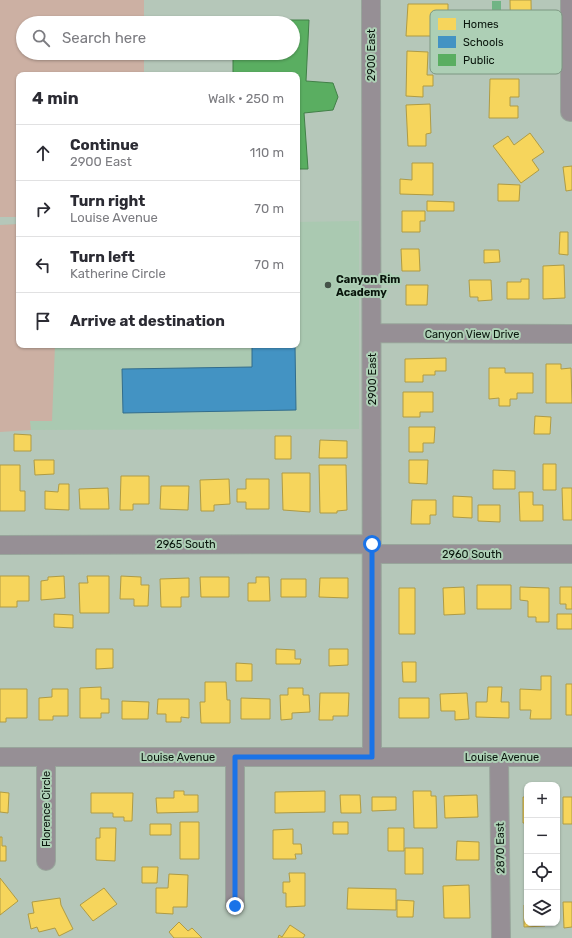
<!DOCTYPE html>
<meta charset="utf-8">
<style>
body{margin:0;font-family:Rubik,sans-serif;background:#f2f2f3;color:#2b2b33}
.controls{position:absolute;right:12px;bottom:12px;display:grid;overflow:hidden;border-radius:8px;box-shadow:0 1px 3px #0004}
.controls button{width:36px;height:36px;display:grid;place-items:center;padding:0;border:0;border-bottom:1px solid #e1e1e2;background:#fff;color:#2b2b33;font:20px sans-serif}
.stop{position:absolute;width:12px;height:12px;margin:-9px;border:3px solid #1a73e8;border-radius:50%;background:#fff}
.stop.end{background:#1a73e8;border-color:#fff;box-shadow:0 1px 4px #0008}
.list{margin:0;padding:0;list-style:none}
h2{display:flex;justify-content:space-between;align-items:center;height:52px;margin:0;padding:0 16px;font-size:17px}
h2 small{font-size:13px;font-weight:400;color:#7c7c81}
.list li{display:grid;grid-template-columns:26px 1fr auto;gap:12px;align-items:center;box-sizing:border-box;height:56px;padding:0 16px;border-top:1px solid #e1e1e2}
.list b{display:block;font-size:15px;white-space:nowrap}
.list p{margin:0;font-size:13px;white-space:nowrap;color:#7c7c81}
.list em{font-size:13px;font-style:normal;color:#7c7c81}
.icon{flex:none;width:22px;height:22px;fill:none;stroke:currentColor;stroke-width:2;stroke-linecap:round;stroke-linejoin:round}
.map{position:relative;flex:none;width:572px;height:938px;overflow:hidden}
.search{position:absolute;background:#fff;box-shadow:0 1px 3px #0004;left:16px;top:16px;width:284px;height:44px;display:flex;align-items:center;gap:10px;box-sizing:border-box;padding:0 14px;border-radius:22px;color:#7c7c81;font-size:15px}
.panel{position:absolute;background:#fff;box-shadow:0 1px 3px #0004;left:16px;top:72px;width:284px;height:276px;border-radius:8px}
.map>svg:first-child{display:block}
.built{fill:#aac9b1}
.green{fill:#ccb0a3}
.water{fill:#70b485}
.homes{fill:#f6d55c;stroke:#af9b44}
.schools{fill:#4393c3;stroke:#326d8c}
.public{fill:#5aae61;stroke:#428048}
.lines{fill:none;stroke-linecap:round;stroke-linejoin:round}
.minor-casing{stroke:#98a59b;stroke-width:20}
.minor{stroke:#968f95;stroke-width:18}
.route{stroke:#1a73e8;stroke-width:5}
.poi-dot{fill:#455349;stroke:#adcfb5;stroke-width:1.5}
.labels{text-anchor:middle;stroke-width:4;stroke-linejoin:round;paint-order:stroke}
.street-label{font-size:11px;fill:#09150c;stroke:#adcfb5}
.poi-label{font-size:11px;font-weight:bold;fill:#09150c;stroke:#adcfb5;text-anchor:start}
.key{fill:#adcfb5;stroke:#7c9782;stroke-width:1}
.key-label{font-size:11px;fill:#09150c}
</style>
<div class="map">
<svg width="572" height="938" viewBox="0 0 572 938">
<rect width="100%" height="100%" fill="#b5c7b9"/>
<path class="built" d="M359 221V429L0 430V225L19 224V345H297V222Z"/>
<path class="green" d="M0 0H144V23H23V53H144V75H19V217H0Z
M19 224V345H55L52 421H30L31 430 0 432V225Z"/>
<path class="water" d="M492 1H501V23H492Z"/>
<path class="homes" d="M510 0H531L532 60H511Z
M408 4H448V17H440V36H406Z
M407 51 428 52 427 75H433V86H423V97L406 96Z
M490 79H519V97H510V106H518V118H489Z
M430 104 431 133 426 134V146H408L406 105Z
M530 133 544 152 532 160 539 170 521 183 493 146 508 136 514 145Z
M412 163H433V195L400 194V179L412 180Z
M572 166V190L566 191 563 167Z
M498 184 520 185 519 201H498Z
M427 201 454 202V211H427Z
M402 211H425V221H420V232H402Z
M560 232H568V255L559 254Z
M401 249H419L420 271H402Z
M484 250H499L500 262 484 263Z
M564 265 565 298 543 299V266Z
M521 279H529V299H507V282H521Z
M469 280H491L492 300 478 301V297H470Z
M406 285H428L427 305H406Z
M446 358V371H435V375H423V382H405V359Z
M546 364H561V369L571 368 572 403H546Z
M489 368H505V373H533V393H517V399H510V406H499V398L489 399Z
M403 392H433V412H420V417H403Z
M535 416 551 417 550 434H534Z
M409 427H435L434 443H423V452H409Z
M14 434 31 435V451H14Z
M275 436H291V459H275Z
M320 440 347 441V458H319Z
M34 460H54V474L35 475Z
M409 460H428L427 484 409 483Z
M543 464H556V490H543Z
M0 465H20V491H25V511H0Z
M319 465H346L347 510 337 511V513H320Z
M493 470 515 471V489H493Z
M282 473H310V512L283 510Z
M121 476H149V504H133V510H120Z
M229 479 230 504 214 505V511H201L200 480Z
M246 479H269V509H246V502H237V489H246Z
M59 484H69V510L45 509V491L58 492Z
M161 486H189L188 510 160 509Z
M108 488 109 509H80L79 489Z
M562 488H572V520H563Z
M519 492H533V505H543V521H520Z
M453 496 472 497V518L453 517Z
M412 500H436V515H430V524H411Z
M478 505H500V522L478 521Z
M0 576H29V601H17V607H0Z
M64 576 65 598 41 600V581L48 580V577Z
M87 576H109V613H80L79 583H88Z
M121 576 141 577V585H149L148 606H134V599H120Z
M200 577H229V597H201Z
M256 577H269L270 601H248V583H256Z
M189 578V597H181V607H161L160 579Z
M320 578H348V598L319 597Z
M281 579H306V597H281Z
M477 585H511V609H477Z
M464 587 465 614 444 615 443 588Z
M520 587 549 588V622H536V617H528V601L520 600Z
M560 587H572V609H566V604H560Z
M399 588H415V634H399Z
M54 614 73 615V628L54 627Z
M557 614H572V629H557Z
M96 649H113V668L96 669Z
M276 649 295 650V659H301L300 664H276Z
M329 649H348V665L329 666Z
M402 662H416V682H403Z
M236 663 252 664V681H236Z
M541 676H551V719H530L531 710H520V689L541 690Z
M205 682H226L227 700H230V723H201L200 702H205Z
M566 684H572V715H566Z
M101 687V699H109V713H101V718H80V688Z
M488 687H502L501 702H509V718L476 717V702H487Z
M288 688H303V695H309L310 712 292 713V719L281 720 280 695H288Z
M0 689H27V718H6V722H0Z
M52 689H68V716H53V720H39V698L52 697Z
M320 693H349L348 716H333V720H319Z
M467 693 469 719 455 720V711H441L440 694Z
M241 698 270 699V719H241Z
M399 698H429V718H399Z
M158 699H189V718L181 717V722H166V714H157Z
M122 701 149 702 148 719H122Z
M174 791H184V795H198V812L157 813 156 798H174Z
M325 791V812L275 813V792Z
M413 791H431V796H436L437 828H414Z
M0 792 9 793 8 813 0 812Z
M91 793H133L132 821H124V817H113V813H91Z
M340 795H360L361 813H341Z
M477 795 478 817 445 818 444 796Z
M372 797H396V810L372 811Z
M523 797H527V823H523Z
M563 797H572V824H563Z
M180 822H199V859H180Z
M333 822H348V834H333Z
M150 824H171V835H150Z
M100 828H116L115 861 96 860V838H100Z
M388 828H404V851H388Z
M293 829V844H301L302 854H295L296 859H273V830Z
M0 837H2V846H6V861H0Z
M457 841 479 842V860H456Z
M405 848H423V874H405Z
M142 867H158L157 883H142Z
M289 873H305V906L286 907V893H283V882H290Z
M169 874 188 875 187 907H173V914L156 913V888H168Z
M0 878 18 901 0 915Z
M469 885 470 918H444L443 886Z
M104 888 117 904 93 921 80 905Z
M348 888 396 889V910L347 909Z
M60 898 61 905 73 929 59 936 55 928 39 932 37 927 31 929 28 914 34 913 32 902Z
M397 900 414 901 413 917H397Z
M563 902H572V927L564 928Z
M524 905H527V923H545V926L524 927Z
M179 922 188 931 192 928 202 938H174L169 932Z
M290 925 305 935 303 938H278L279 935 282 937Z"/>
<path class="schools" d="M252 345H295L296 410 123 413 122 369 252 367Z"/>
<path class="public" d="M233 20H309L306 81 333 83 338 97 333 110 304 113 308 169H297V75H233V53H293V23H233Z"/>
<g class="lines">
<defs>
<path id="minor" d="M371 0 372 757
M570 0V112
M372 333 572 334
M0 545 372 544
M372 554H572
M0 757H572
M46 757V861
M235 757V905
M499 757 501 938"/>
</defs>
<use href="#minor" class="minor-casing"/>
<use href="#minor" class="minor"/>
</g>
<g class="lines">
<path class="route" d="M235 906V757H372V544"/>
</g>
<circle class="poi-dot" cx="328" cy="285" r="4"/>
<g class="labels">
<g class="street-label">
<text transform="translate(371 55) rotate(-90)" y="4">2900 East</text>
<text x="472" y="338">Canyon View Drive</text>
<text transform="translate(372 379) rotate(-90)" y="4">2900 East</text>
<text x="186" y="548">2965 South</text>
<text x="472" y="558">2960 South</text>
<text x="178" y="761">Louise Avenue</text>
<text x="502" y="761">Louise Avenue</text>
<text transform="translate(46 809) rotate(-90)" y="4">Florence Circle</text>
<text transform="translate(500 848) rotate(-91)" y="4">2870 East</text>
</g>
<g class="poi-label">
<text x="336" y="283">Canyon Rim<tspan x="336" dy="13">Academy</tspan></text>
</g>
</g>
<rect x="430" y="10" width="132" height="64" rx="6" class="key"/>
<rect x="438" y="18" width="18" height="12" fill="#f6d55c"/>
<rect x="438" y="36" width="18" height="12" fill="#4393c3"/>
<rect x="438" y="54" width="18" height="12" fill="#5aae61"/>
<g class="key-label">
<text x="463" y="28">Homes</text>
<text x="463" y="46">Schools</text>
<text x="463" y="64">Public</text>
</g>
</svg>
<div class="controls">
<button>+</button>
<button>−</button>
<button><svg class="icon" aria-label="locate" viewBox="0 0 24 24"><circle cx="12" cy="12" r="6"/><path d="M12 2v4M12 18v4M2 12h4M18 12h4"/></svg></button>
<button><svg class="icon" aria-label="layers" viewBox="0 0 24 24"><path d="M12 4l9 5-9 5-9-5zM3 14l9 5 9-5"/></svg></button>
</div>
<div class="stop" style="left:372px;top:544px"></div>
<div class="stop end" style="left:235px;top:906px"></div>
<div class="search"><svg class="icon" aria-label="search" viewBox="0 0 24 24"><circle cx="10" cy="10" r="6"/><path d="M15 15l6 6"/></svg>Search here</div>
<section class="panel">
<h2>4 min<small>Walk · 250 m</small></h2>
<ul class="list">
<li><svg class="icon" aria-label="ahead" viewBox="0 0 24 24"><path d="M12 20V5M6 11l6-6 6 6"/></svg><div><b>Continue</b><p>2900 East</p></div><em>110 m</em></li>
<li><svg class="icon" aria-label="right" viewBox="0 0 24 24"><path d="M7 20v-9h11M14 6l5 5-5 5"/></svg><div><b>Turn right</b><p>Louise Avenue</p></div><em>70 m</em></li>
<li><svg class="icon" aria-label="left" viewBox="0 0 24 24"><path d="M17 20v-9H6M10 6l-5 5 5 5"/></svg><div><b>Turn left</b><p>Katherine Circle</p></div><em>70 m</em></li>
<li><svg class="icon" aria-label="arrive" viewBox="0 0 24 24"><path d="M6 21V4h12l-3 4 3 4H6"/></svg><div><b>Arrive at destination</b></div></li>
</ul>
</section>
</div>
